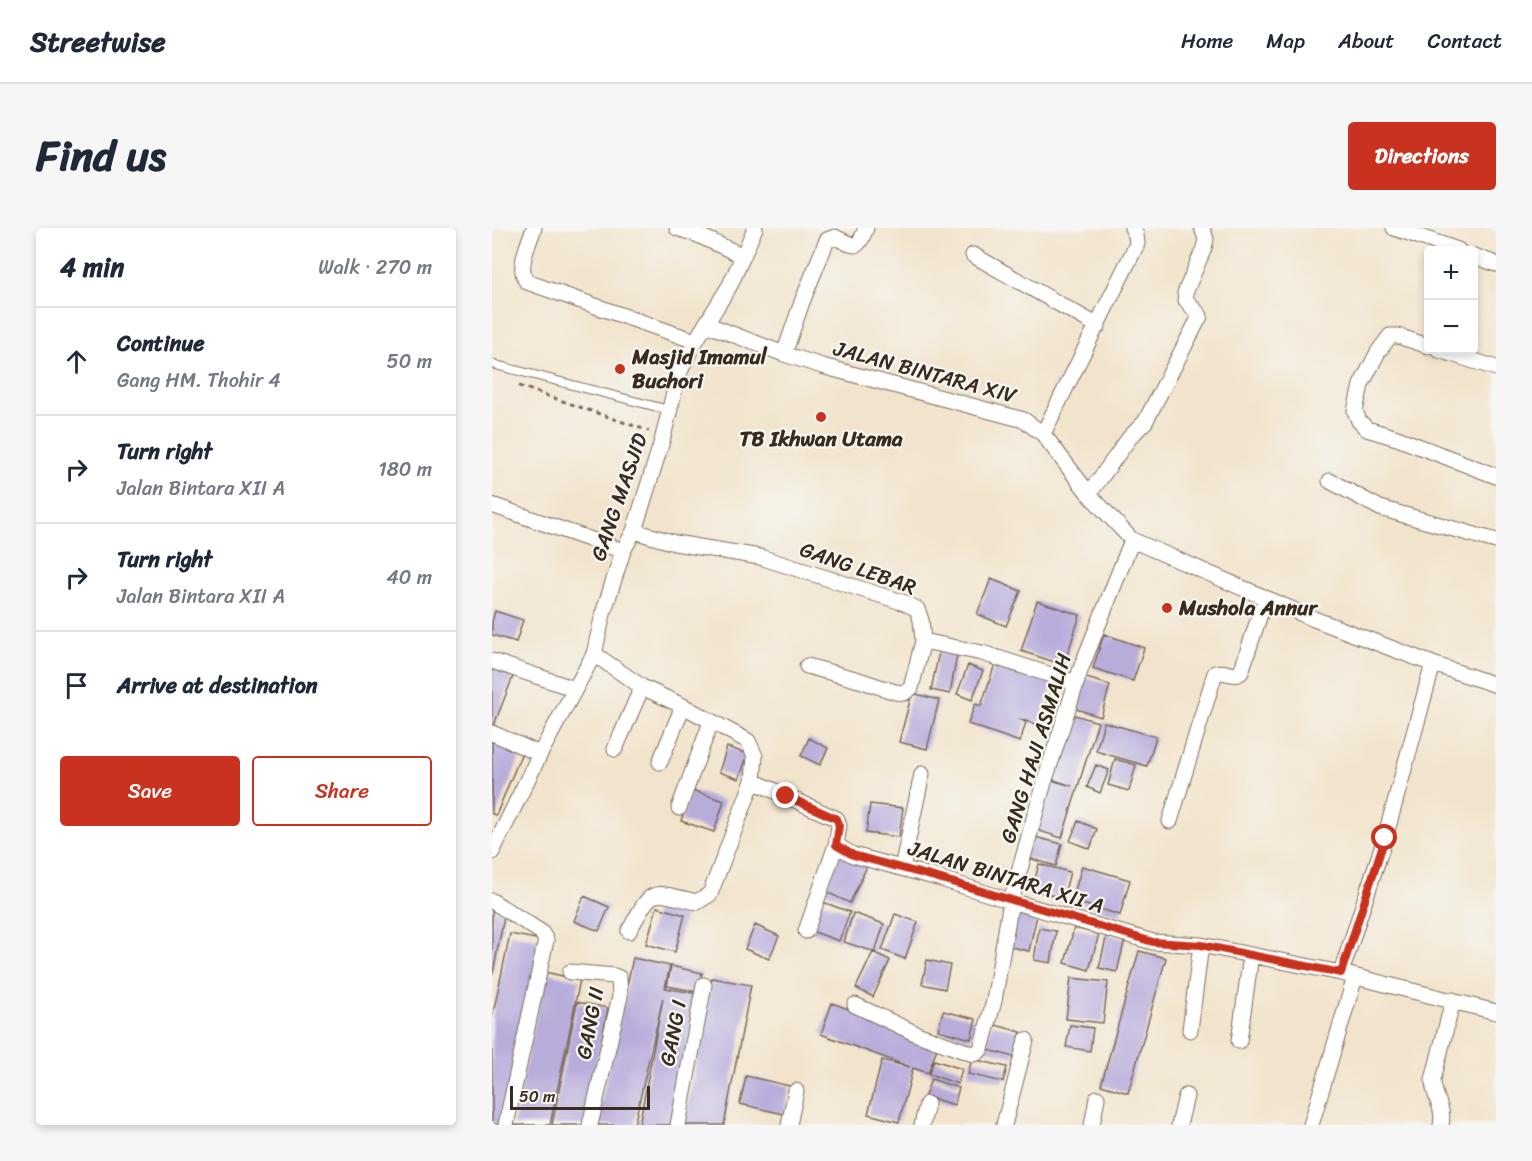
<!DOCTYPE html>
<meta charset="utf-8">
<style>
body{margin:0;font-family:Sriracha,sans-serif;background:#f6f6f7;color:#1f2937}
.controls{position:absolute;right:18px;top:18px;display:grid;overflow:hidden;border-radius:6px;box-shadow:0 3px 9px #0003}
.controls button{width:54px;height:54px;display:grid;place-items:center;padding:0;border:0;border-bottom:2px solid #e0e1e3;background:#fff;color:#1f2937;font:30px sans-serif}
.scale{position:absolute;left:18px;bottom:15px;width:140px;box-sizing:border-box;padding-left:6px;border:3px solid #3b2a1e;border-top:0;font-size:16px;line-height:21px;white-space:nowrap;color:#3b2a1e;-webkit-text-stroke:4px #f6f6f2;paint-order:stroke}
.stop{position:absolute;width:18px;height:18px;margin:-14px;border:4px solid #c8321e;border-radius:50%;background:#fff}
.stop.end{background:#c8321e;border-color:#fff;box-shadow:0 2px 6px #0008}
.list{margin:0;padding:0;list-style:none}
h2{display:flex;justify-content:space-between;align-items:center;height:78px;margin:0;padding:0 24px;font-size:26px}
h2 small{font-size:20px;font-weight:400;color:#747a83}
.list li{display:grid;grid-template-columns:39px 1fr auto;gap:18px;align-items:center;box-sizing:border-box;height:108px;padding:0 24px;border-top:2px solid #e0e1e3}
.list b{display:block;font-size:22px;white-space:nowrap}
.list p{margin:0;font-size:20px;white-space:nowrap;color:#747a83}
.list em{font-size:20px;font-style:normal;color:#747a83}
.actions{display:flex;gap:12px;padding:18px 24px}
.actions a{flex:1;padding:14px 0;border:2px solid #c8321e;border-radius:6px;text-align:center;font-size:21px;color:#c8321e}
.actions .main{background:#c8321e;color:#fff}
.icon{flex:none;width:33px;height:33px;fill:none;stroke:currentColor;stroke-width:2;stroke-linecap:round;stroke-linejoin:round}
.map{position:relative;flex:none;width:1004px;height:897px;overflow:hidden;border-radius:6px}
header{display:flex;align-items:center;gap:36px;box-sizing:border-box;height:84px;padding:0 30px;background:#fff;border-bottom:2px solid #e0e1e3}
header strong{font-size:28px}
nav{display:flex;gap:33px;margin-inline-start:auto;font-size:21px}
.intro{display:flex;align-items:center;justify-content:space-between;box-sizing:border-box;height:144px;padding:0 36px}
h1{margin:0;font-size:42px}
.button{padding:15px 27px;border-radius:6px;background:#c8321e;color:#fff;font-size:21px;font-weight:700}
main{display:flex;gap:36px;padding:0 36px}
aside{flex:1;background:#fff;border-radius:6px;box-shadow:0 3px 9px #0003}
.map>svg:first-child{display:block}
.building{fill:#b8acdb}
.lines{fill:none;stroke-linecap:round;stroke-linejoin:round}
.service-casing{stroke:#7b6b5b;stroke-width:10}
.minor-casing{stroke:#7b6b5b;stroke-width:17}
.path{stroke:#7b6b5b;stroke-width:3;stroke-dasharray:4.5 4.5;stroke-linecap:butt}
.service{stroke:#fff;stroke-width:8}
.minor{stroke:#fff;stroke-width:15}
.route{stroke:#c8321e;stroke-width:8}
.poi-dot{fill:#c8321e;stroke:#f6f6f2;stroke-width:2}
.labels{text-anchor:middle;stroke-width:4.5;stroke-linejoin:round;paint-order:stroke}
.poi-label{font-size:21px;font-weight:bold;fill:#3b2a1e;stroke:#f6f6f2;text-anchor:start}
.street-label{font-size:21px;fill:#3b2a1e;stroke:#f6f6f2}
</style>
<header>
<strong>Streetwise</strong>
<nav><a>Home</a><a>Map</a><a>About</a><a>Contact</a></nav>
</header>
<div class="intro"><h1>Find us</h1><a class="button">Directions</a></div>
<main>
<aside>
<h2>4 min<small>Walk · 270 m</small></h2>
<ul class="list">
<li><svg class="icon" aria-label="ahead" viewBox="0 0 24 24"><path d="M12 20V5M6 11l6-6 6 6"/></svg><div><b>Continue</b><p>Gang HM. Thohir 4</p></div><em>50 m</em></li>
<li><svg class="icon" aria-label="right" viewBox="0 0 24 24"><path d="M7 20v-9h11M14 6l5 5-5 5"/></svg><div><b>Turn right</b><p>Jalan Bintara XII A</p></div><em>180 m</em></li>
<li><svg class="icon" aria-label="right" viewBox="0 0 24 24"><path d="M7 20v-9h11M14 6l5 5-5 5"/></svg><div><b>Turn right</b><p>Jalan Bintara XII A</p></div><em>40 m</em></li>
<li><svg class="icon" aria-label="arrive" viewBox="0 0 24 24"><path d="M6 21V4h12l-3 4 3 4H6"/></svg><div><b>Arrive at destination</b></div></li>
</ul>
<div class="actions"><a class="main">Save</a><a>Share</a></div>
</aside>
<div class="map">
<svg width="1004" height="897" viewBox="0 0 1004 897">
<rect width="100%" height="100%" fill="#f6f6f2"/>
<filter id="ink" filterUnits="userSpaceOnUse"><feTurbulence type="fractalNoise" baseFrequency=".0167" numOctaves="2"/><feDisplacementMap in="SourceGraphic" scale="12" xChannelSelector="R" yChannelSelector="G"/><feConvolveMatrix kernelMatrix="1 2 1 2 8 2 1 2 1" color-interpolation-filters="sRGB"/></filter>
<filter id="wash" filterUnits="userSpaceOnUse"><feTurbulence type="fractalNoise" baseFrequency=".008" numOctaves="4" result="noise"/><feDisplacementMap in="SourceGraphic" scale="24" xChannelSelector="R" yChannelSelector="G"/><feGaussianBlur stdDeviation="1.35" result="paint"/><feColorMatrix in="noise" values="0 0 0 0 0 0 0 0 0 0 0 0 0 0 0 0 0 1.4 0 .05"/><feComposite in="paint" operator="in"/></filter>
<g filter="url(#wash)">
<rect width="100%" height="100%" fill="#f2e4cc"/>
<g id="blocks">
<path class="building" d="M499 351 529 363 514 398 485 386Z
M545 373 588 387 572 437 529 423Z
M3 383 31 392 24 414 0 407V394Z
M612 406 652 420 641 453 601 440Z
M447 424 465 427 458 466 439 462Z
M504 433 562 452 547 497 527 491 534 494 528 514 476 496 483 476 489 478Z
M0 437 22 446 0 502Z
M476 437 491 443 480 472 465 466Z
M591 449 618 457 609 489 581 480Z
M420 465 447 472 435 521 407 514Z
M576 485 606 494 570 610 541 601 555 551 580 558 559 551Z
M612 494 664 509 655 538 604 523Z
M0 509 31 522 4 587 0 586Z
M317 510 336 520 328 537 309 528Z
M235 519 256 526 247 551 227 544Z
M623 531 644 537 637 563 616 557Z
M604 537 617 542 608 565 595 559Z
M199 562 232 573 222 604 189 593Z
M378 576 411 580 407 609 374 605Z
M586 593 605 601 598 621 578 613Z
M539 608 570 616 564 638 533 629Z
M349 626 375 638 358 675 332 663Z
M547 636 578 644 571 670 540 662Z
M590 638 638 652 628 687 580 673Z
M92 668 117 679 107 703 82 693Z
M328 673 358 684 347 713 317 702Z
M165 679 193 687 183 724 154 716Z
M0 682 13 684 1 745H0Z
M524 682 545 687 537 723 515 718Z
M361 685 392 696 383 724 352 714Z
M403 686 426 694 413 731 390 722Z
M263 697 287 708 277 731 253 721Z
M547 700 564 703 559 735 542 732Z
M582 700 607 706 597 742 573 735Z
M18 706 49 712 10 897H5L0 896V790Z
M615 706 633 711 625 744 607 740Z
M647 723 674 730 636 865 609 857Z
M381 724 398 732 381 769 364 760Z
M141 730 178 738 173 760 206 766 181 897H147L171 770 142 897H104Z
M435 732 458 737 453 761 430 756Z
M179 738 210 745 206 764 175 758Z
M53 744 88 752 58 897H21Z
M220 750 259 757 232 897H192Z
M579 750 616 754 611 795 574 791Z
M85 774 116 780 93 897H60Z
M340 775 447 815 436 845 421 840 407 894 376 886 390 832 418 839 329 806Z
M451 783 484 791 479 811 446 802Z
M500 796 529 804 522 829 493 821Z
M578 797 601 800 598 823 574 819Z
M480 831 515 839 511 854 476 846Z
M442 832 470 841 466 856 437 846Z
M254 848 298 858 292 886 248 876Z
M439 851 467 860 462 877 433 868Z"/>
</g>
</g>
<g filter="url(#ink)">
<use href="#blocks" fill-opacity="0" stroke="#7b6b5b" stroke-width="1.5"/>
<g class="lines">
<defs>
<path id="service" d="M0 136 177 182"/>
<path id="minor" d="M42 0C37 15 24 40 35 54L203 113
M185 0 206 7 251 28 238 57 214 96 292 126 330 138 532 192 551 206 597 266 640 312 822 391 941 436 1004 457
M902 0 966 22
M481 27 606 98
M251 28 263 0
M982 28 1004 36
M936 118 906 108H898L886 124 869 157 863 183 867 193 875 201 905 210 1004 248
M947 122 1004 140
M292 126 310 74 335 12 343 9C364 19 365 23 374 0
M551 206 645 16 644 7 640 0
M838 253 888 280 1004 313
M597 266 638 209 653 194 708 88 694 72 693 65 712 20 714 11 710 0
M0 277 131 323
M142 303 183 315 268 329 413 375 425 381 429 392 431 413 490 425 584 455
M102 426 150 459 191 478 256 513 263 528 261 553 345 591 347 598 344 617 361 627 446 650 519 673 661 714 709 717 849 745 1004 784
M0 433 83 461
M315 438 367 452 403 464 412 465 419 460 431 413
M0 505 48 526
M123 521 150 459
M168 534 191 478
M187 580 219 494
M678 593 723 445C732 441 742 451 749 444L773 371
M0 624 48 526 102 426 111 386 131 323 142 303 170 213 186 148 197 124 214 96
M410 640 430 546
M0 673 49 704 54 712 14 897
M137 703C162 658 156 663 205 674L218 666 261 553
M314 703 344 617
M78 744 122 748 127 750 128 768 98 897
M849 745 893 610 941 436
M363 777 425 806 481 826 485 825 489 821 502 773 519 673 551 558 589 440 640 312
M698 802 709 717
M747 813 759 727
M186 897 212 757
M297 897 304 863
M430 897 435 876
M512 897 534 812
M600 897 605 870
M687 897 694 868
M819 897 863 749
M949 897C953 880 941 869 941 852L961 772"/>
</defs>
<use href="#service" class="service-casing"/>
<use href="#minor" class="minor-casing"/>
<path class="path" d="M27 158 157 203"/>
<use href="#service" class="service"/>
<use href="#minor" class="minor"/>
</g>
</g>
<g class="lines" filter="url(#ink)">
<path class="route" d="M294 568 345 591 347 598 344 617 361 627 446 650 661 714 709 717 849 745 893 610"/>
</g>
<g class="poi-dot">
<circle cx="128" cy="141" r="6"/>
<circle cx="329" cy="189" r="6"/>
<circle cx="675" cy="380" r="6"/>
</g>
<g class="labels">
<g class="poi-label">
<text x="140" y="136">Masjid Imamul<tspan x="140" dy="24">Buchori</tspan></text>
<text x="329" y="218" text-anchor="middle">TB Ikhwan Utama</text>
<text x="687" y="387">Mushola Annur</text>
</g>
<g class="street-label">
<text transform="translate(433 144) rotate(15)" y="7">JALAN BINTARA XIV</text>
<text transform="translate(127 269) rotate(-71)" y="7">GANG MASJID</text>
<text transform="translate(366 340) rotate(19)" y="7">GANG LEBAR</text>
<text transform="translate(544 520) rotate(-73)" y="7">GANG HAJI ASMALIH</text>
<text transform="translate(514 649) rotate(17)" y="7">JALAN BINTARA XII A</text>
<text transform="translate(98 795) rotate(-79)" y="7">GANG II</text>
<text transform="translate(181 805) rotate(-79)" y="7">GANG I</text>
</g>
</g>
</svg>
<div class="controls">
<button>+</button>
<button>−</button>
</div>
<div class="scale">50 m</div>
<div class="stop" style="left:893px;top:610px"></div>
<div class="stop end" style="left:294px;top:568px"></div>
</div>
</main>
